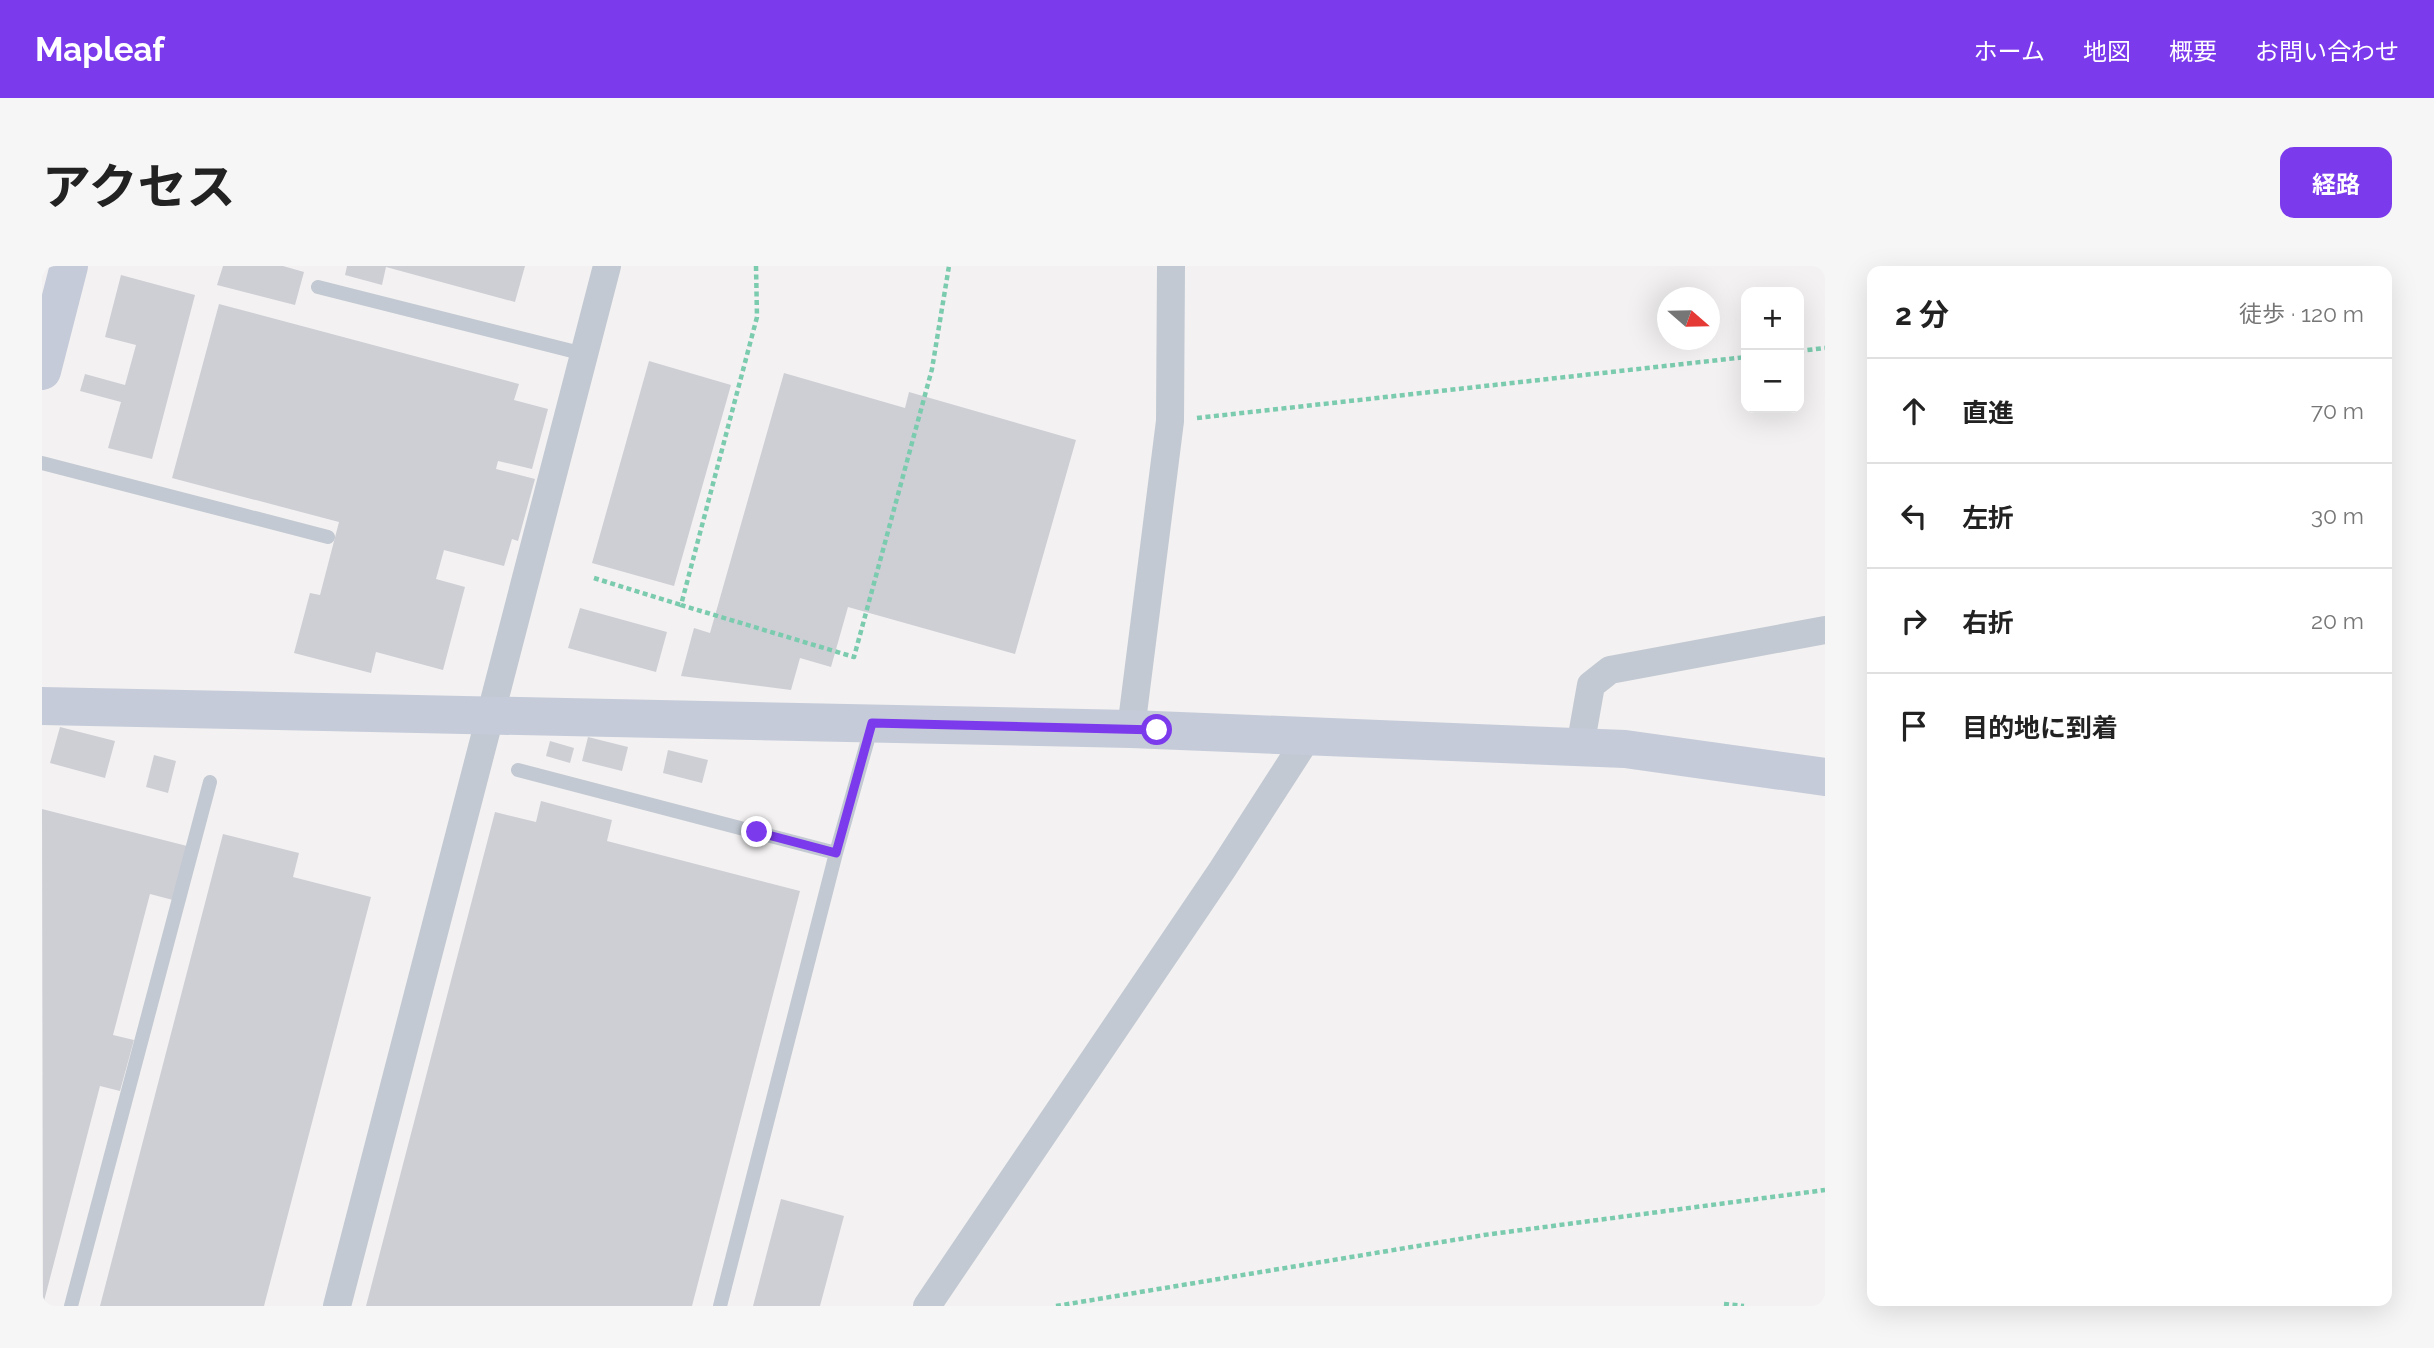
<!DOCTYPE html>
<html lang="ja">
<meta charset="utf-8">
<style>
body{margin:0;font-family:Raleway,"Noto Sans JP",sans-serif;background:#f6f6f6;color:#222}
.controls{position:absolute;right:21px;top:21px;display:grid;overflow:hidden;border-radius:14px;box-shadow:0 7px 28px #0002}
.controls button{width:63px;height:63px;display:grid;place-items:center;padding:0;border:0;border-bottom:2px solid #e0e0e0;background:#fff;color:#222;font:35px sans-serif}
.compass{position:absolute;left:1615px;top:21px;width:63px;height:63px;border-radius:50%;background:#fff;box-shadow:0 7px 28px #0002;rotate:110deg}
.stop{position:absolute;width:21px;height:21px;margin:-16px;border:5px solid #7c3aed;border-radius:50%;background:#fff}
.stop.end{background:#7c3aed;border-color:#fff;box-shadow:0 2px 7px #0008}
.list{margin:0;padding:0;list-style:none}
h2{display:flex;justify-content:space-between;align-items:center;height:91px;margin:0;padding:0 28px;font-size:30px}
h2 small{font-size:23px;font-weight:400;color:#767676}
.list li{display:grid;grid-template-columns:46px 1fr auto;gap:21px;align-items:center;box-sizing:border-box;height:105px;padding:0 28px;border-top:2px solid #e0e0e0}
.list b{display:block;font-size:26px;white-space:nowrap}
.list em{font-size:23px;font-style:normal;color:#767676}
.icon{flex:none;width:38px;height:38px;fill:none;stroke:currentColor;stroke-width:2;stroke-linecap:round;stroke-linejoin:round}
.map{position:relative;flex:none;width:1783px;height:1040px;overflow:hidden;border-radius:14px}
header{display:flex;align-items:center;gap:42px;box-sizing:border-box;height:98px;padding:0 35px;background:#7c3aed;color:#fff}
header strong{font-size:33px}
nav{display:flex;gap:38px;margin-inline-start:auto;font-size:24px}
.intro{display:flex;align-items:center;justify-content:space-between;box-sizing:border-box;height:168px;padding:0 42px}
h1{margin:0;font-size:49px}
.button{padding:18px 32px;border-radius:14px;background:#7c3aed;color:#fff;font-size:24px;font-weight:700}
main{display:flex;gap:42px;padding:0 42px}
aside{flex:1;background:#fff;border-radius:14px;box-shadow:0 7px 28px #0002}
.map>svg:first-child{display:block}
.building{fill:#cecfd5}
.lines{fill:none;stroke-linecap:round;stroke-linejoin:round}
.path{stroke:#7bcbaf;stroke-width:4.5;stroke-dasharray:5 3.5;stroke-linecap:butt}
.lane{stroke:#c2c9d2;stroke-width:14}
.street{stroke:#c2c9d2;stroke-width:28}
.secondary{stroke:#c5cbd9;stroke-width:38}
.route{stroke:#7c3aed;stroke-width:9}
</style>
<header>
<strong>Mapleaf</strong>
<nav><a>ホーム</a><a>地図</a><a>概要</a><a>お問い合わせ</a></nav>
</header>
<div class="intro"><h1>アクセス</h1><a class="button">経路</a></div>
<main>
<div class="map">
<svg width="1783" height="1040" viewBox="0 0 1783 1040">
<rect width="100%" height="100%" fill="#f3f1f1"/>
<path class="building" d="M181 0H241L262 6 253 39 175 19Z
M305 0H483L473 36 344 1 340 19 303 9Z
M79 9 153 29 110 193 66 182 79 136 38 125 43 108 83 119 94 79 63 71Z
M177 38 477 118 472 134 506 143 490 203 456 195 454 203 493 213 476 275 470 273 462 300 402 284 394 313 423 321 401 404 334 386 329 407 252 387 268 327 278 329 297 256 130 212Z
M607 95 689 119 632 320 550 297Z
M742 107 863 142 867 126 1034 174 973 388 806 341 789 401 758 392 749 424 639 410 652 362 668 367Z
M538 342 625 366 614 406 526 382Z
M18 461 73 475 63 512 8 497Z
M546 471 586 481 580 505 540 495Z
M508 475 532 482 528 497 504 490Z
M626 484 666 494 660 517 621 507Z
M112 489 134 495 126 527 104 521Z
M499 535 570 554 565 575 758 625 650 1040H324L453 546 494 556Z
M0 543 145 580 131 634 108 628 71 769 92 774 78 825 58 820 1 1039Z
M181 568 257 587 251 611 329 631 222 1040H58Z
M739 933 802 950 778 1040H711Z"/>
<g class="lines">
<path class="path" d="M714 0 715 51 639 339 812 391 890 103 907 0
M1757 85 1783 82
M1155 152 1704 91
M552 312 639 339
M1682 1038 1702 1040
M1014 1040 1442 969 1783 924"/>
<path class="lane" d="M276 21 542 88
M0 197 286 271
M476 504 794 587
M29 1040 168 516
M678 1040 794 587 830 459"/>
<path class="street" d="M1089 463 1128 155 1129 0
M1538 481 1549 419 1568 404 1783 364
M295 1040 565 0
M885 1040 1180 604 1267 469"/>
<path class="secondary" d="M0 105 27 0
M0 440 1089 463 1583 483 1783 511"/>
</g>
<g class="lines">
<path class="route" d="M715 566 794 587 830 457 1115 464"/>
</g>
</svg>
<div class="controls">
<button>+</button>
<button>−</button>
</div>
<svg class="compass" viewBox="-18 -18 36 36"><path d="M0-13l5 13h-10z" fill="#e53935"/><path d="M0 13l5-13h-10z" fill="#767676"/></svg>
<div class="stop" style="left:1115px;top:464px"></div>
<div class="stop end" style="left:715px;top:566px"></div>
</div>
<aside>
<h2>2 分<small>徒歩 · 120 m</small></h2>
<ul class="list">
<li><svg class="icon" aria-label="ahead" viewBox="0 0 24 24"><path d="M12 20V5M6 11l6-6 6 6"/></svg><div><b>直進</b></div><em>70 m</em></li>
<li><svg class="icon" aria-label="left" viewBox="0 0 24 24"><path d="M17 20v-9H6M10 6l-5 5 5 5"/></svg><div><b>左折</b></div><em>30 m</em></li>
<li><svg class="icon" aria-label="right" viewBox="0 0 24 24"><path d="M7 20v-9h11M14 6l5 5-5 5"/></svg><div><b>右折</b></div><em>20 m</em></li>
<li><svg class="icon" aria-label="arrive" viewBox="0 0 24 24"><path d="M6 21V4h12l-3 4 3 4H6"/></svg><div><b>目的地に到着</b></div></li>
</ul>
</aside>
</main>
